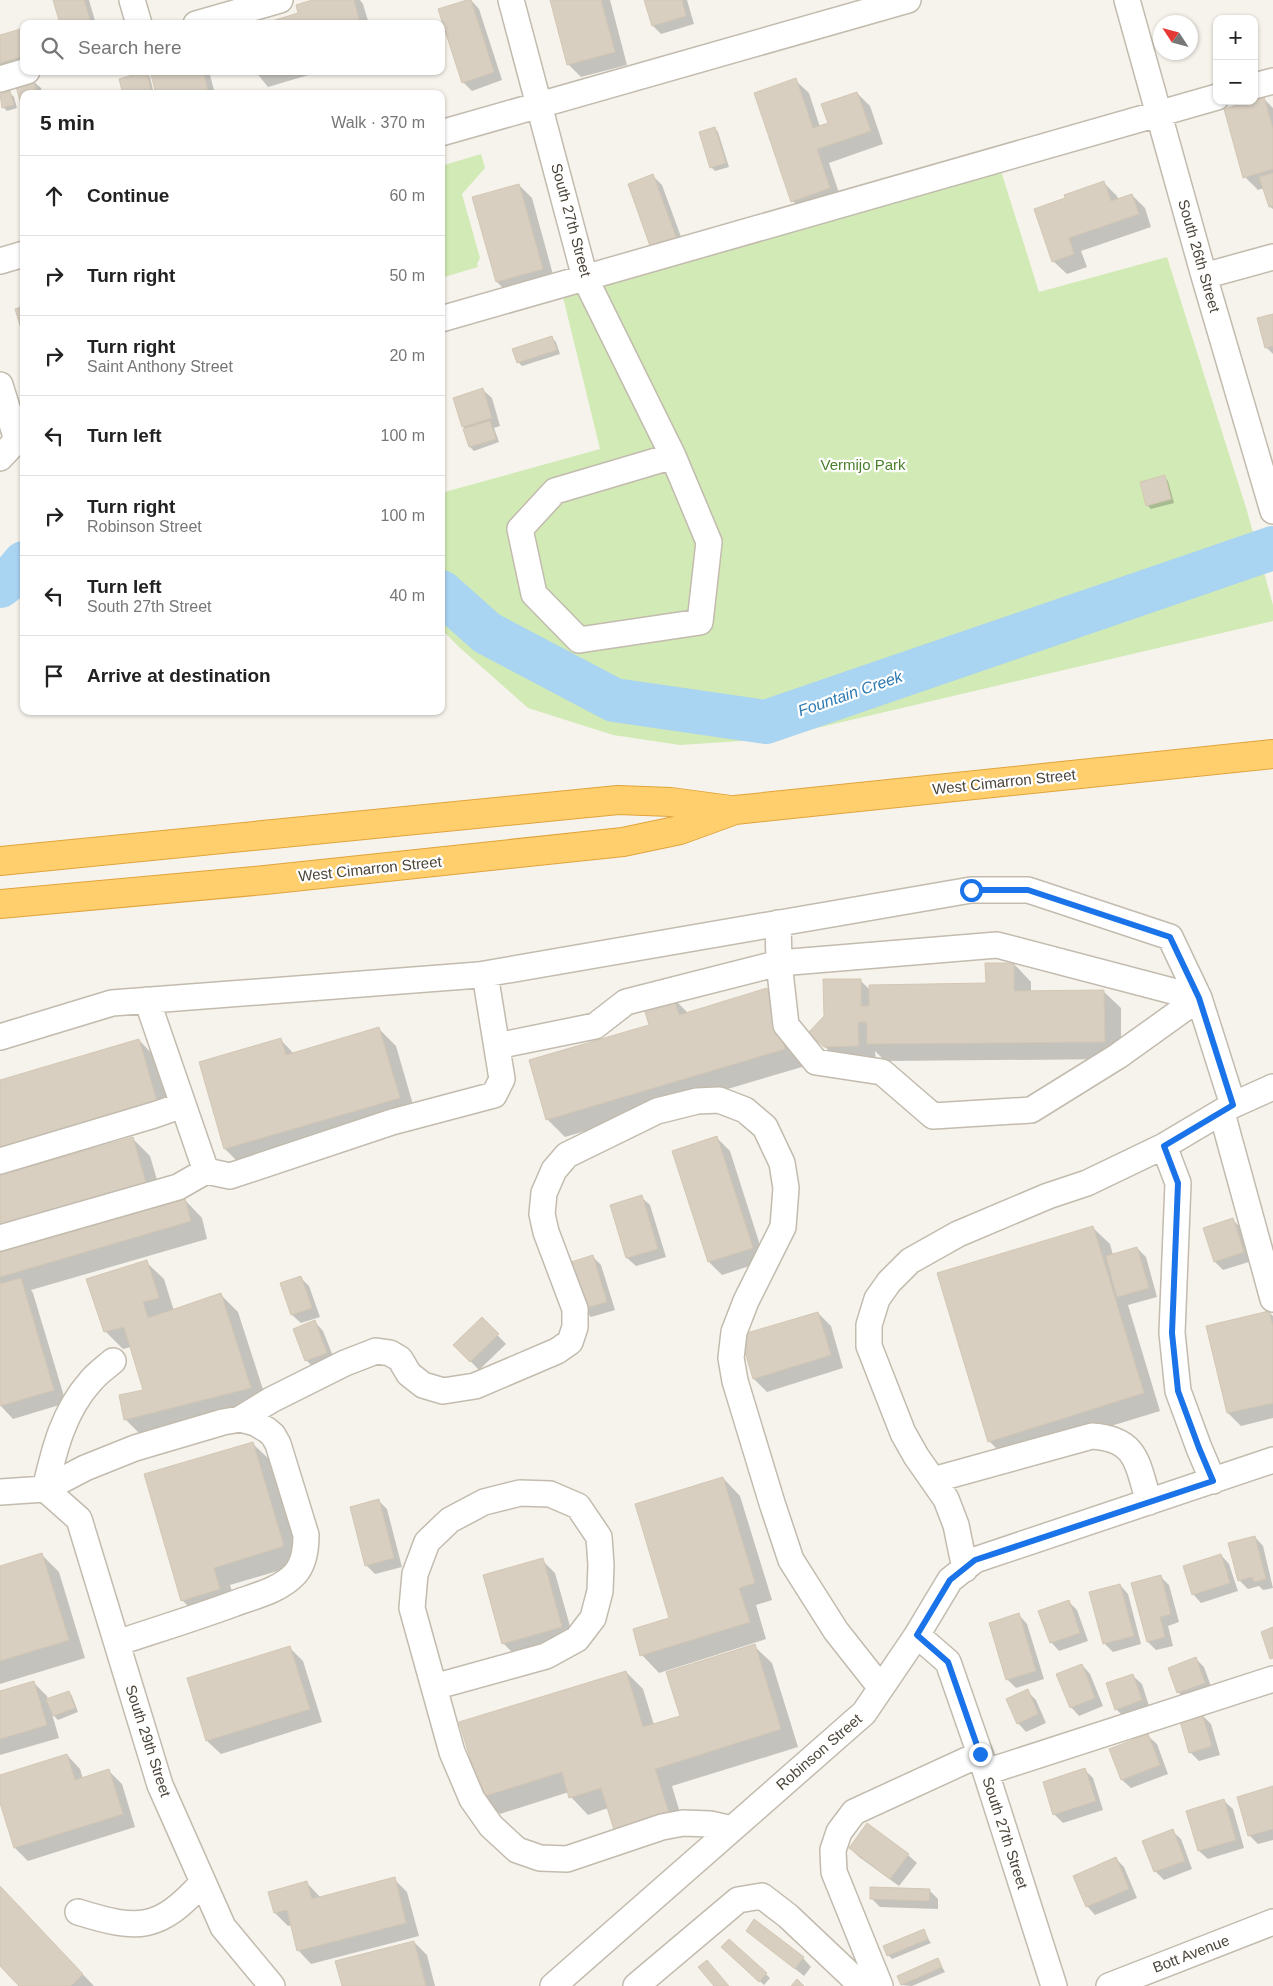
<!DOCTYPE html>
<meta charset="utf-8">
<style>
body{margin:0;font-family:Helvetica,sans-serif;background:#f6f6f6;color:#222}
.controls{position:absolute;right:15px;top:15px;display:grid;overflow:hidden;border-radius:10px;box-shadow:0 1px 4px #0004}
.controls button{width:45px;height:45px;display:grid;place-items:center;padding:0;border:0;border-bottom:1px solid #e0e0e0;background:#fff;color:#222;font:25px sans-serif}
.compass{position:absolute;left:1153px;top:15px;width:45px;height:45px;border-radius:50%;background:#fff;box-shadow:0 1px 4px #0004;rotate:306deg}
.stop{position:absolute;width:15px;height:15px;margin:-11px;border:4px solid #1a73e8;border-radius:50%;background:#fff}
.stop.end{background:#1a73e8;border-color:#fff;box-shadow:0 1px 5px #0008}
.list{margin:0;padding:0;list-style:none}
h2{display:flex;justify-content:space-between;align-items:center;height:65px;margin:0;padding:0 20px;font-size:21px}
h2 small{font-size:16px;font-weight:400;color:#767676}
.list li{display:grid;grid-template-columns:32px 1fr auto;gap:15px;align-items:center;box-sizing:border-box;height:80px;padding:0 20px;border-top:1px solid #e0e0e0}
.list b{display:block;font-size:19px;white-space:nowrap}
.list p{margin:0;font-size:16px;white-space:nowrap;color:#767676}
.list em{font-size:16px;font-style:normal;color:#767676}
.icon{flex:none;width:28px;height:28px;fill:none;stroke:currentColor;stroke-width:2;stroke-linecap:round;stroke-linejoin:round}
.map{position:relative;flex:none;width:1273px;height:1986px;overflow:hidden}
.search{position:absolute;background:#fff;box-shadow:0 1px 4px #0004;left:20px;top:20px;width:425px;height:55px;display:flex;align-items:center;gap:12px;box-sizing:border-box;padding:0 18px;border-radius:10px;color:#767676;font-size:19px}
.panel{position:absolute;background:#fff;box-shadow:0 1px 4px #0004;left:20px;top:90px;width:425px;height:625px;border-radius:10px}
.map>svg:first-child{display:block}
.green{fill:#d2eab5}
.shadow{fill:#0003}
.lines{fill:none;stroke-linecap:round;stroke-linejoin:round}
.river{stroke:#a9d4f2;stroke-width:44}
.building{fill:#d8cfc1;stroke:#d3c7b4}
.minor-casing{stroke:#c2bbae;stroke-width:28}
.highway-casing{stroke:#e0a43c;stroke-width:30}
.minor{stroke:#fff;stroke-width:25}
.highway{stroke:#ffcf6e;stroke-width:28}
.route{stroke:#1a73e8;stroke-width:6}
.labels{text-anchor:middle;stroke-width:4.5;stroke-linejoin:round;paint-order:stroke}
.street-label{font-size:15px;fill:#4b4439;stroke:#fff}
.park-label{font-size:15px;fill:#4a7f2a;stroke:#fff}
.water-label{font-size:16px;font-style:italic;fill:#2e7ab2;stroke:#fff}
</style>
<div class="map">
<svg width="1273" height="1986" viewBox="0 0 1273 1986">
<rect width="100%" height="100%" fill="#f6f3ec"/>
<path class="green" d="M481 154 485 168 462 194 480 258 477 264 478 267 441 278V166Z
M1000 168 1039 292 1167 257 1247 511 1273 605V621L770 739 680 745 613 735 528 708 459 647 441 629V493L600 449 562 293 645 275Z"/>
<path class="shadow" d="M54 0H89L96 24H61Z
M317 0H360L363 4 369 24H266L299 14Z
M471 0 479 9 502 80 472 91 463 82Z
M551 0H610L627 65 581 77 568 64Z
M645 0H687L694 24 661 34 653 26Z
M24 29V67L0 74V36Z
M152 71H209L215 94H158Z
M255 71H322L268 87Z
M146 73 150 77 154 94H124Z
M32 80 41 88 42 94H24L16 84Z
M795 80 809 93 820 127 830 124 857 93 870 106 883 144 829 163 842 202 806 215 793 201 755 94Z
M10 93 14 97 17 108 7 111 3 107 0 95Z
M1264 99 1273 108V209L1270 207 1264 188 1258 190 1245 177Z
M714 128 718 132 729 167 715 171 711 167Z
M653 176 662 185 684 245 660 254 651 245Z
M1104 183 1117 196 1119 200 1132 195 1145 208 1151 227 1081 251 1087 267 1067 274 1053 261Z
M519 185 532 198 555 282 510 295 497 282Z
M1273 315V354L1266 347Z
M552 338 556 342 560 354 522 366 518 362Z
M483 390 492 398 500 426 494 428 499 442 474 451 470 447 466 430 463 427Z
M1164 477 1168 481 1174 503 1151 509 1147 505Z
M1014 964 1031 982V992L1103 991 1121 1008V1059L885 1061 875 1051 876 1063 843 1064 810 1033 860 980 870 990 987 984Z
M767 990 784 1007 802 1067 565 1137 547 1119 650 1026 672 997 688 1013Z
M379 1029 396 1046 416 1115 242 1166 225 1149 200 1063 280 1039 294 1054Z
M139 1040 156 1058 175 1122 0 1173V1081Z
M717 1138 730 1151 765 1261 722 1275 709 1262 674 1152Z
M133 1139 150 1156 163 1200 0 1247V1177Z
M641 1197 650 1205 666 1257 636 1266 627 1258 612 1206Z
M185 1200 202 1218 207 1239 31 1290 33 1293 66 1403 13 1419 0 1405V1254Z
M1233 1220 1241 1228 1252 1261 1223 1270 1215 1262 1204 1229Z
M1092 1227 1110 1244 1113 1255 1137 1248 1146 1257 1157 1297 1128 1305 1160 1411 1006 1458 989 1441Z
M593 1257 601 1265 615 1310 591 1317 583 1309Z
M146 1262 164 1279 174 1311 221 1295 238 1312 268 1405 143 1437 126 1420 120 1396 144 1391 131 1347 123 1349 105 1331Z
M300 1277 309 1286 320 1317 301 1323 292 1315Z
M1269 1312 1273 1316V1418L1241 1426 1228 1413 1208 1327Z
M818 1313 831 1326 843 1368 767 1392 754 1379 741 1336Z
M482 1319 506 1344 479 1370 455 1345Z
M315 1322 323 1331 335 1361 315 1369 306 1360Z
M252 1443 270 1460 301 1564 230 1585 237 1607 200 1618 182 1600Z
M723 1478 740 1496 772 1600 756 1605 766 1639 659 1673 642 1655 671 1619Z
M378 1500 387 1509 402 1567 375 1574 366 1565Z
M1255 1537 1263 1546 1273 1588 1263 1590 1259 1586 1248 1589 1239 1580Z
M42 1555 59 1572 85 1658 0 1684V1568Z
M1221 1555 1229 1564 1238 1591 1201 1603 1193 1594Z
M542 1560 555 1573 574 1640 517 1657 504 1644 484 1576Z
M1160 1576 1169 1585 1179 1622 1168 1626 1173 1646 1156 1650 1148 1642Z
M1120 1585 1128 1594 1141 1644 1113 1652 1104 1643Z
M1069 1602 1077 1610 1088 1641 1059 1651 1051 1642Z
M1019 1615 1027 1624 1044 1679 1016 1688 1007 1679Z
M754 1646 772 1663 798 1747 672 1786 685 1830 608 1808 588 1815 571 1797 569 1792 500 1814 483 1796 626 1672 643 1689 654 1725 681 1717Z
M290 1648 303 1661 322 1722 221 1754 207 1741 189 1679Z
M1196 1659 1204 1667 1213 1692 1187 1701 1178 1692Z
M1082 1665 1090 1674 1103 1706 1079 1716 1071 1707Z
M1133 1676 1142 1684 1150 1709 1125 1718 1116 1709Z
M34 1683 47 1696 48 1700 69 1692 72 1696 78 1712 58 1720 52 1714 59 1738 0 1755V1692Z
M1027 1691 1036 1700 1046 1723 1026 1732 1018 1723Z
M1202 1715 1211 1724 1220 1755 1199 1761 1190 1752Z
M1148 1736 1157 1744 1168 1774 1131 1788 1122 1780 1111 1750Z
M67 1755 80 1769 83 1779 109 1771 122 1784 135 1827 28 1861 15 1848 0 1799V1776Z
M1085 1770 1093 1778 1103 1810 1063 1823 1054 1814Z
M1273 1788V1840L1258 1844 1249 1835Z
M1224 1801 1233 1809 1244 1848 1208 1859 1199 1851 1188 1811Z
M1172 1831 1181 1839 1192 1869 1164 1880 1156 1872 1144 1841Z
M850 1848 908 1855 917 1863 899 1886 859 1857Z
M1116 1859 1124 1867 1137 1898 1095 1915 1087 1906Z
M394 1879 407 1892 419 1936 311 1964 298 1950 292 1925 288 1926 275 1913 307 1883 321 1898Z
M0 1888 12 1900 94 1986H21L0 1964Z
M929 1890 938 1899V1909L880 1907 871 1898Z
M747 1930 803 1958 811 1967 804 1976Z
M923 1931 931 1943 892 1959 888 1955Z
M730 1940 770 1978 764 1985 723 1947Z
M414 1942 427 1955 435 1986H343Z
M938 1960 945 1972 912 1986 902 1985 899 1977Z"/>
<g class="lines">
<path class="river" d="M0 586 14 575 24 563
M441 592 487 633 614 700 766 722 1273 548"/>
</g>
<path class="building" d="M53 0H84L90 20 77 24H60Z
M312 0H354L360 24H262L298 13 296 5Z
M467 0H471L494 72 462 83 438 9Z
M550 0H601L615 52 567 65Z
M644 0H682L686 16 652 26Z
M24 28V56L0 63V35Z
M146 71 152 94H123L119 79Z
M150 71H203L209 94H156Z
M33 78 37 94H24V115L15 83Z
M796 78 813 128 828 123 821 104 857 92 871 131 817 149 830 188 791 202 754 93Z
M10 91 14 105 2 108 0 94Z
M1264 97 1273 129V169L1243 178 1224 109Z
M715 127 726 163 710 168 699 132Z
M1273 173V206L1269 207 1259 177Z
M653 174 676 237 650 246 628 184Z
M1104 181 1111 201 1132 194 1139 214 1069 238 1074 254 1052 262 1034 209 1065 198 1064 195Z
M519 184 543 269 496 282 472 197Z
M24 306V338L15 309Z
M1273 314V346L1265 348 1257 318Z
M552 336 557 350 517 363 512 349Z
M483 388 492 418 462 427 453 398Z
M490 421 496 439 469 447 463 429Z
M1165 475 1171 499 1146 506 1140 482Z
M985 963H1014V991L1104 990 1105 1042 867 1044V1022H858L859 1046 824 1047 808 1033 824 1016 823 979H861V1006H869V985L986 983Z
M767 988 785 1049 546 1120 529 1060 649 1025 643 1005 673 996 679 1015Z
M379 1027 400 1098 224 1149 199 1062 281 1038 286 1055Z
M139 1039 158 1105 0 1151V1080Z
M717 1136 753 1248 708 1262 672 1151Z
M133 1137 146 1183 0 1225V1175Z
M642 1195 658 1249 626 1258 610 1205Z
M185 1199 191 1221 0 1277V1252Z
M1233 1218 1244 1252 1214 1262 1203 1228Z
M1093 1226 1144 1393 988 1442 937 1273Z
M1137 1247 1149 1288 1117 1297 1106 1256Z
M593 1255 607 1302 582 1309 568 1263Z
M147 1260 159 1298 143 1302 148 1318 221 1293 251 1388 124 1420 119 1395 143 1390 124 1327 104 1332 86 1279Z
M301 1276 312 1308 291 1315 280 1283Z
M21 1278 54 1390 0 1406V1284Z
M1269 1311 1273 1327V1403L1227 1413 1206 1326Z
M818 1312 831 1355 753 1379 740 1335Z
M482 1317 499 1334 470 1362 453 1345Z
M315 1320 327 1353 305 1361 293 1329Z
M253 1442 284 1546 214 1568 220 1589 181 1601 144 1474Z
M723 1477 755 1583 739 1588 750 1622 640 1656 633 1629 669 1618 635 1504Z
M379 1499 394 1558 365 1566 350 1507Z
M1255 1536 1266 1579 1254 1582 1252 1577 1238 1581 1228 1543Z
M42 1553 69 1640 0 1661V1566Z
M1221 1554 1230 1583 1192 1595 1183 1566Z
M543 1558 562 1627 502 1644 483 1575Z
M1161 1575 1171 1614 1160 1617 1165 1637 1147 1642 1131 1583Z
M1120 1584 1134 1636 1103 1644 1089 1592Z
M1069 1600 1080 1633 1050 1643 1038 1611Z
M1019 1613 1036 1671 1006 1680 989 1623Z
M1273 1627V1658L1270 1659 1261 1632Z
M755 1644 781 1729 655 1769 669 1813 614 1830 601 1788 569 1798 562 1772 482 1797 459 1722 626 1671 643 1727 680 1716 666 1672Z
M290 1646 310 1709 206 1741 187 1678Z
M1196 1657 1205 1683 1177 1693 1168 1668Z
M1082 1664 1095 1698 1070 1708 1056 1674Z
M1133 1674 1142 1700 1115 1710 1106 1683Z
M34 1681 47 1725 0 1739V1691Z
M1028 1689 1038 1714 1017 1724 1006 1699Z
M69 1691 75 1708 53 1716 46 1699Z
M1202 1714 1212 1746 1189 1753 1180 1721Z
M1148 1734 1160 1765 1121 1780 1109 1749Z
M67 1754 75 1780 109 1769 123 1814 14 1848 0 1803V1775Z
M1085 1768 1096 1801 1053 1815 1043 1782Z
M1273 1786V1829L1248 1836 1237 1797Z
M1224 1799 1236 1840 1198 1851 1186 1811Z
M867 1823 909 1854 890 1879 849 1848Z
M1173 1829 1185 1861 1154 1872 1142 1841Z
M1116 1857 1129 1889 1086 1907 1073 1876Z
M395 1877 406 1923 297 1951 287 1910 274 1913 268 1892 307 1881 312 1899Z
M0 1886 83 1974 71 1986H19L0 1966Z
M870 1887 930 1889 929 1901 870 1899Z
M754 1919 804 1957 795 1969 746 1931Z
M924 1929 928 1939 887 1956 883 1946Z
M729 1939 767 1973 759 1982 721 1947Z
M414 1941 426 1986H342L335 1961Z
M938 1958 942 1967 901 1985 897 1976Z
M707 1960 729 1986H714L698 1967Z
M797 1979 804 1986H791Z"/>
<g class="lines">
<defs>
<path id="minor" d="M132 0 139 24
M511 0 585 278 673 456 709 542 700 622 579 640 534 594 520 529 555 491 673 456
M1127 0 1204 276 1273 511
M196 24 280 0
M0 79 27 71
M1254 86 1273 81
M441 133 908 0
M0 261 24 254
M1204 276 1273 257
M441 319 1217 97
M0 385 17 440
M0 458 17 440
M778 923 779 963 997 945 1199 998
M147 1000 206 1171 230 1176 392 1122 494 1095 502 1079 485 974
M0 1037 112 1003 479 975 971 890H1028L1170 937 1199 998 1233 1105
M497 1046 595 1026 626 1002 779 963 786 1025 816 1062 882 1072 933 1116 1031 1110 1118 1056 1199 998
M1222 1113 1273 1299
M1164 1146 1178 1183 1172 1333 1178 1391 1199 1448 1213 1481
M0 1161 154 1115 183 1105
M0 1238 178 1187 206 1171
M240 1419 271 1400 345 1363 376 1351 390 1353 400 1359 409 1374 423 1385 443 1391 475 1386 557 1351 570 1342 575 1327V1309L546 1232 542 1214 544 1193 554 1170 567 1155 657 1111 697 1101 719 1100 745 1110 765 1127 782 1163 786 1188 783 1227 746 1301 734 1332 731 1358 735 1381 772 1503 791 1560 836 1631 881 1688
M933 1480 1092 1436C1138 1439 1137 1464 1149 1502
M45 1489 79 1519 160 1785 223 1927 272 1986
M45 1489C54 1451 63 1412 90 1382 96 1374 105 1368 113 1361
M0 1492 45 1489 85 1468 135 1448 223 1422 240 1419 255 1423 267 1430 273 1435 278 1444 306 1535C306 1548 304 1564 295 1574 279 1591 254 1596 233 1604 195 1618 156 1630 117 1643
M965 1569 956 1525 946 1499 916 1456 903 1433 869 1346V1325L877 1299 889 1282 910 1261 958 1234 1048 1196 1087 1183 1164 1146 1233 1105 1273 1087
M917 1635 948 1662 980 1754 1054 1986
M434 1687 546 1656 577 1639 593 1618 600 1591 601 1565 599 1537 578 1506 550 1494 520 1493 484 1502 450 1520 427 1542 415 1574 412 1608 452 1752 472 1799 491 1826 517 1850 540 1858 567 1859 662 1827 683 1823 710 1824 732 1829
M986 1772 1273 1679
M78 1912C139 1931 159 1931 203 1882
M553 1986 864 1713 917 1635 950 1580 975 1560 1273 1460
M636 1986 738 1900 762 1896 788 1916 862 1986
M880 1986 834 1872 833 1850 839 1832 854 1812 980 1754
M1109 1986 1273 1922"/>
<path id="highway" d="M0 861 618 800 671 802 731 810
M0 904 265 880 623 842 680 830 735 810 1273 754"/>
</defs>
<use href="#minor" class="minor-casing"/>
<use href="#highway" class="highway-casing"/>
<use href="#minor" class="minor"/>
<use href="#highway" class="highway"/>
</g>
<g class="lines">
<path class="route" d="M971 890H1028L1170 937 1199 998 1233 1105 1164 1146 1178 1183 1172 1333 1178 1391 1199 1448 1213 1481 975 1560 950 1580 917 1635 948 1662 980 1754"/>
</g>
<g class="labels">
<g class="street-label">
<text transform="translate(571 220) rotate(75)" y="5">South 27th Street</text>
<text transform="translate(1199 256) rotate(74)" y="5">South 26th Street</text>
<text transform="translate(1004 782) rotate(-6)" y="5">West Cimarron Street</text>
<text transform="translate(370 869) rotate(-6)" y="5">West Cimarron Street</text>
<text transform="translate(148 1741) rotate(72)" y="5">South 29th Street</text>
<text transform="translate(819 1752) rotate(-41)" y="5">Robinson Street</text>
<text transform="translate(1005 1833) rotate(72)" y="5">South 27th Street</text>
<text transform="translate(1191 1954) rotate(-21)" y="5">Bott Avenue</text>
</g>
<g class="park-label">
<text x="863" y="470">Vermijo Park</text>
</g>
<g class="water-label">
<text transform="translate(850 693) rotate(-19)" y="6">Fountain Creek</text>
</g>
</g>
</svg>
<div class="controls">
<button>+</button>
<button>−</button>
</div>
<svg class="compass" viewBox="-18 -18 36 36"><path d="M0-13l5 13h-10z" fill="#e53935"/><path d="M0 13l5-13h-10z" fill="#767676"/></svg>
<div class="stop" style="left:971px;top:890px"></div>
<div class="stop end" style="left:980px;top:1754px"></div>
<div class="search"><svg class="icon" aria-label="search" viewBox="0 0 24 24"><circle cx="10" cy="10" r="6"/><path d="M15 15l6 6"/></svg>Search here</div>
<section class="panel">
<h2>5 min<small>Walk · 370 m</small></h2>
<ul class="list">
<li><svg class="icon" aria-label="ahead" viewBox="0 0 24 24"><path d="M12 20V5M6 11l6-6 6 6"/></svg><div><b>Continue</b></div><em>60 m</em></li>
<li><svg class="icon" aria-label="right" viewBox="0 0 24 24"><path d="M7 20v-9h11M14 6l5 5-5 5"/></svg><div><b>Turn right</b></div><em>50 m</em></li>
<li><svg class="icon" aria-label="right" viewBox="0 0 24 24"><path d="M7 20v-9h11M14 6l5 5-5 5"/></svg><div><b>Turn right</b><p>Saint Anthony Street</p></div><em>20 m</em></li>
<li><svg class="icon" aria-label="left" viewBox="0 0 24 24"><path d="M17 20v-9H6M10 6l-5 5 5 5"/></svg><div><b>Turn left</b></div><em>100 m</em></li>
<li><svg class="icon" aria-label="right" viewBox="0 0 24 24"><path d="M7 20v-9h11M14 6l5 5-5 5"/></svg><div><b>Turn right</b><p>Robinson Street</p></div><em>100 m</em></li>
<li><svg class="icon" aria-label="left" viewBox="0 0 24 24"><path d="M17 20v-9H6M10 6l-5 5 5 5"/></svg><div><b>Turn left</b><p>South 27th Street</p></div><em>40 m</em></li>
<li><svg class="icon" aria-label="arrive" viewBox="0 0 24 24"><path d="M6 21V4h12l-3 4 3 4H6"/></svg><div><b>Arrive at destination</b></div></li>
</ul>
</section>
</div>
